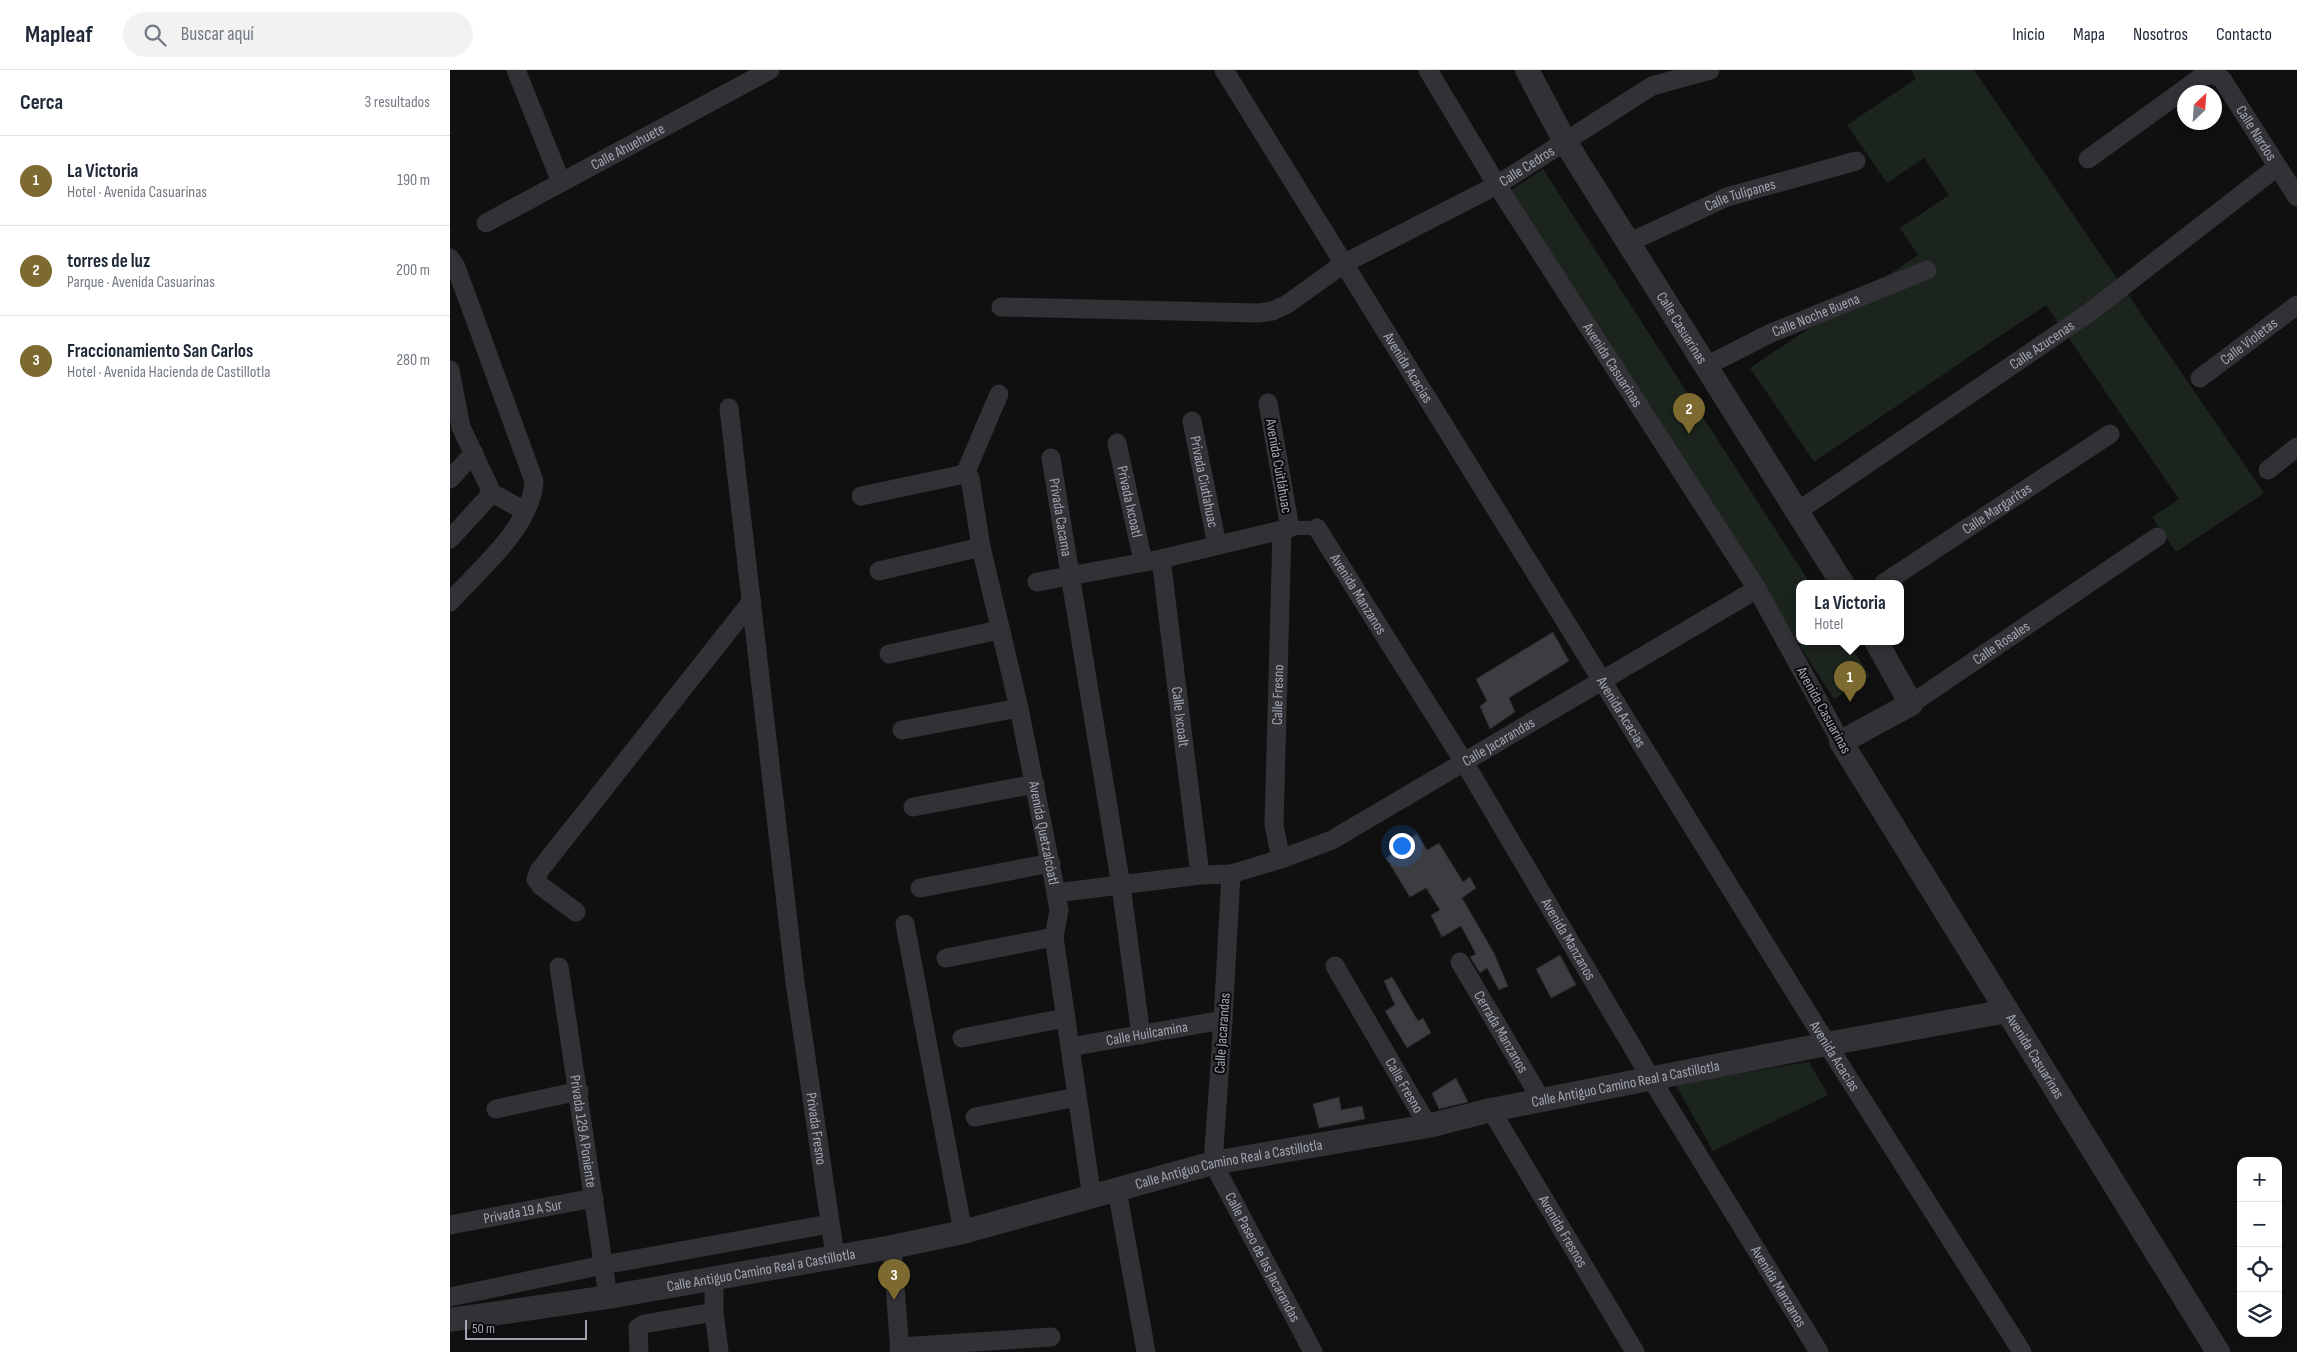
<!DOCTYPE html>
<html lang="es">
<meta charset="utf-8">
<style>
body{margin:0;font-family:"Sofia Sans Condensed",sans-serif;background:#f2f2f3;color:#1f2937}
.controls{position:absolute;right:15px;bottom:15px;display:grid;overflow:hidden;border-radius:10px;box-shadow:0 2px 8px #0003}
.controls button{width:45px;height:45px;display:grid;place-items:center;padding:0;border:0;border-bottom:1px solid #e0e1e3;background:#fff;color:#1f2937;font:25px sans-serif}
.compass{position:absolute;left:1727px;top:15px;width:45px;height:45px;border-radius:50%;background:#fff;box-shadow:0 2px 8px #0003;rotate:25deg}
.scale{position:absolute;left:15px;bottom:12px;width:122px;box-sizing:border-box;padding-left:5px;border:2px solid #a1a5b2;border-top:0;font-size:14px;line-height:18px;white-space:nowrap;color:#a1a5b2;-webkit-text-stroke:4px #0b0b0c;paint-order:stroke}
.you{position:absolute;left:951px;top:775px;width:18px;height:18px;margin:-12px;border:4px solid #fff;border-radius:50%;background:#1a73e8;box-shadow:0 0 0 8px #1a73e833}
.badge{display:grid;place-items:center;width:32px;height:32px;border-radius:50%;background:#7d6a30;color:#fff;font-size:16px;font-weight:700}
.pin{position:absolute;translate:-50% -41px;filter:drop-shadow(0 1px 2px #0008)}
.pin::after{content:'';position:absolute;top:26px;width:18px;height:15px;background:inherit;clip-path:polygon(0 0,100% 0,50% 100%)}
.popup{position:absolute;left:1346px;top:510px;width:108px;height:65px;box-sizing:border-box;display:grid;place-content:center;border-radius:10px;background:#fff;filter:drop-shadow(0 1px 4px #0005);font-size:16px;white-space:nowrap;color:#747a83}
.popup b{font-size:19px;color:#1f2937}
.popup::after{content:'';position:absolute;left:50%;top:100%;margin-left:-10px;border:10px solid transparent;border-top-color:#fff}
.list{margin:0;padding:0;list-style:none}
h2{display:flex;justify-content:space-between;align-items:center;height:65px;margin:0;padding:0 20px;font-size:21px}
h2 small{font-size:16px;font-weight:400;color:#747a83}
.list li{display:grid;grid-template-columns:32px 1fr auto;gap:15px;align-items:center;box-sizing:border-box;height:90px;padding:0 20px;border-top:1px solid #e0e1e3}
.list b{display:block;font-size:19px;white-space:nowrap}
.list p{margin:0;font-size:16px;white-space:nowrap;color:#747a83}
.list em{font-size:16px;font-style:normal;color:#747a83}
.icon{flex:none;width:28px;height:28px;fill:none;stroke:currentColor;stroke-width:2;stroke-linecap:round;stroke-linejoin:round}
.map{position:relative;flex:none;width:1847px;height:1282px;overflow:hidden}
header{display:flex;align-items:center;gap:30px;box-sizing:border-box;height:70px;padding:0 25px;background:#fff;border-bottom:1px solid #e0e1e3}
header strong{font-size:24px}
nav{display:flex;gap:28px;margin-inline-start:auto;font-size:18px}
.search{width:350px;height:45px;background:#f2f2f3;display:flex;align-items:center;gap:12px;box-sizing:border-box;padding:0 18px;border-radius:28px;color:#747a83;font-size:19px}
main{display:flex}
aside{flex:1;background:#fff}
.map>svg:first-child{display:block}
.green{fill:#1c241e}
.building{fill:#3c3d41;stroke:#2a2a2d}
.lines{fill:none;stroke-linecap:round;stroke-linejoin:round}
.pedestrian{stroke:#313136;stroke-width:14}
.minor{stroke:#313136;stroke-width:19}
.tertiary{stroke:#313136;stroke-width:24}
.labels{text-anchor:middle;stroke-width:4;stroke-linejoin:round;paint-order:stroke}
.street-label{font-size:15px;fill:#a1a5b2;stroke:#0b0b0c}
</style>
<header>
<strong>Mapleaf</strong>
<div class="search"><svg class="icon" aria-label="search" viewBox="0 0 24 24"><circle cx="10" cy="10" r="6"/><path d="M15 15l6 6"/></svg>Buscar aquí</div>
<nav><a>Inicio</a><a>Mapa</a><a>Nosotros</a><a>Contacto</a></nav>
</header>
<main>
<aside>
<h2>Cerca<small>3 resultados</small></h2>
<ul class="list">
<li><span class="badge">1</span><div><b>La Victoria</b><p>Hotel · Avenida Casuarinas</p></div><em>190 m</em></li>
<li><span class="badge">2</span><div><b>torres de luz</b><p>Parque · Avenida Casuarinas</p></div><em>200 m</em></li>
<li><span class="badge">3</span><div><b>Fraccionamiento San Carlos</b><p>Hotel · Avenida Hacienda de Castillotla</p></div><em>280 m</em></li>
</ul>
</aside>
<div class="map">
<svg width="1847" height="1282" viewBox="0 0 1847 1282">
<rect width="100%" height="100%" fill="#101011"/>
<path class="green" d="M1461 0H1524L1814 423 1726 482 1702 447 1729 429 1596 235 1364 392 1300 298 1468 185 1450 158 1499 125 1474 88 1437 113 1397 55 1466 9Z
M1093 99 1360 513H1350V571H1397L1420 606 1384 629 1058 122Z
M1359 992 1378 1025 1263 1081 1225 1014Z"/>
<path class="building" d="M1103 562 1119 591 1059 628 1065 642 1040 659 1030 636 1037 631 1026 609Z
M967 764 977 780 989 773 1013 812 1020 807 1026 818 1012 828 1044 883 1058 916 1049 920 1037 898 1030 903 1020 887 1026 884 1011 856 992 867 981 845 990 840 976 818 960 827 936 788 944 783 942 780 951 776 950 774Z
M1110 885 1126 915 1101 928 1086 899Z
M942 907 968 951 973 948 981 963 957 978 935 941 945 935 934 911Z
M1006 1008 1018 1032 989 1039 982 1023Z
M889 1027 891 1040 912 1036 915 1049 869 1058 863 1034Z"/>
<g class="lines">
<path class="pedestrian" d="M840 458H867"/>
<g class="minor">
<path d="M66 0 111 112"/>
<path id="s1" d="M774 0 1377 974 1572 1282"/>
<path id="s2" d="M978 0 1047 115 1307 519 1391 672"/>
<path id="s3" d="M1638 89 1750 8 1762 4 1772 9 1847 127"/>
<path id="s4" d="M36 153 320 0"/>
<path id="s5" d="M1180 172 1277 127 1406 91"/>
<path d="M0 188 6 197 84 411C82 456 29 500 0 532"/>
<path id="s6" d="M551 237 808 243 822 241 836 235 893 194 1047 115 1202 16 1260 0"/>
<path id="s7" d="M1256 296 1321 263 1477 200"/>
<path d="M0 300 11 357 42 423 75 441"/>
<path id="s8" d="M1750 308 1847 235"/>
<path id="s9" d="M279 338 345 912 385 1186"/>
<path id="s10" d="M742 351 767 475"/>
<path id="s11" d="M667 373 693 491"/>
<path id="s12" d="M601 388 671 816 691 965"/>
<path d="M1818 400 1847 377"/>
<path id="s13" d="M515 404 520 408 531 477 569 638 606 823 609 840 604 867 642 1128"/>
<path d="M515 404 549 324"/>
<path d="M0 409 24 383"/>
<path d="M411 426 515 404"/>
<path id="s14" d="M1348 441 1640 242 1827 97"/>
<path id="s15" d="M867 458 1014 692 1202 1010 1369 1282"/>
<path d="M0 469 42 423"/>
<path id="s16" d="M711 489 750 805"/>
<path d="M429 501 531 477"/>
<path d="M587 512 711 489 840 458 818 333"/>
<path id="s17" d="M1434 513 1660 364"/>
<path d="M439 584 549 560"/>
<path id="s18" d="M1461 634 1707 467"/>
<path d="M452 660 569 638"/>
<path d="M463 737 585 714"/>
<path id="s19" d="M831 789 824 755 832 461"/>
<path id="s20" d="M781 804 773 950 763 1093 863 1282"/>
<path d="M470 818 601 793"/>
<path id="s21" d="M606 823 750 805 781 804 831 789 882 770 1307 519"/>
<path d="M126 842 91 816 86 809 89 801 302 531"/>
<path d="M455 854 513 1162"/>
<path d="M496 888 604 867"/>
<path id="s22" d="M1010 892 1092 1031"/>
<path id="s23" d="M885 896 978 1056"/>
<path id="s24" d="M109 897 158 1227"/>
<path d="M512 968 615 948"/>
<path id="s25" d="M620 977 773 950"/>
<path d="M46 1039 129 1021"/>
<path id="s26" d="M1041 1040 1185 1282"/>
<path d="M525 1047 627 1027"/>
<path d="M667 1120 696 1282"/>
<path id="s27" d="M0 1155 144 1128"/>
<path d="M442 1177 450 1282"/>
<path d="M264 1208V1242L269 1282"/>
<path d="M0 1227 153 1195 379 1154"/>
<path d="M449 1277 601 1267"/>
<path d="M189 1282 188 1258 194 1254 264 1242"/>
</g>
<g class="tertiary">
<path id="s28" d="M1077 0 1114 70 1392 513"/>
<path id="s29" d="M1426 571 1461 634 1391 672 1768 1282"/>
<path id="s30" d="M0 1250 158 1227 442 1177 513 1162 763 1093 978 1056 1041 1040 1377 974 1557 941"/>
</g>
</g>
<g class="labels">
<g class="street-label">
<text dy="5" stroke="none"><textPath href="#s3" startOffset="226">Calle Nardos</textPath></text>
<text dy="5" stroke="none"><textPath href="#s4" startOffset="161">Calle Ahuehuete</textPath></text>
<text dy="5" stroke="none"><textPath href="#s6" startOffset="565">Calle Cedros</textPath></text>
<text dy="5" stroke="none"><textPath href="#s5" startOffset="120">Calle Tulipanes</textPath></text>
<text dy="5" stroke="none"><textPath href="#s7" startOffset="121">Calle Noche Buena</textPath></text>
<text dy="5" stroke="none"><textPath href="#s28" startOffset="301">Calle Casuarinas</textPath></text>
<text dy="5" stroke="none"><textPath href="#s8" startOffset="61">Calle Violetas</textPath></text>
<text dy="5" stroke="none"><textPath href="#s14" startOffset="295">Calle Azucenas</textPath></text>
<text dy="5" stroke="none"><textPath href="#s2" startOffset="348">Avenida Casuarinas</textPath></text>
<text dy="5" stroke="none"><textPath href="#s1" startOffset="350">Avenida Acacias</textPath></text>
<text transform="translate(829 396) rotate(80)" y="5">Avenida Cuitláhuac</text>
<text dy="5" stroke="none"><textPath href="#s10" startOffset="62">Privada Ciutlahuac</textPath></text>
<text dy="5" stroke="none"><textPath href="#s11" startOffset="60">Privada Ixcoatl</textPath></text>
<text dy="5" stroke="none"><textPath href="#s17" startOffset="135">Calle Margaritas</textPath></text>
<text dy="5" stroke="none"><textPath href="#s12" startOffset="60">Privada Cacama</textPath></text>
<text dy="5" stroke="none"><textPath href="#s15" startOffset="78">Avenida Manzanos</textPath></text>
<text dy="5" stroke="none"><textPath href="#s18" startOffset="109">Calle Rosales</textPath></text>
<text dy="5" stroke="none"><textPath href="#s19" startOffset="165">Calle Fresno</textPath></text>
<text transform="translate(1374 640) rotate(61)" y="5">Avenida Casuarinas</text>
<text dy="5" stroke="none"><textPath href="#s1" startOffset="755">Avenida Acacias</textPath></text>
<text dy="5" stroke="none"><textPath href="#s16" startOffset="159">Calle Ixcoalt</textPath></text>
<text dy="5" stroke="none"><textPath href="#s21" startOffset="476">Calle Jacarandas</textPath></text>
<text dy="5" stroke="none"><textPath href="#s13" startOffset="369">Avenida Quetzalcóatl</textPath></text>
<text dy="5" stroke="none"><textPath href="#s15" startOffset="482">Avenida Manzanos</textPath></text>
<text dy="5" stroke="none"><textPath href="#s22" startOffset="81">Cerrada Manzanos</textPath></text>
<text transform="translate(772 963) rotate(-86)" y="5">Calle Jacarandas</text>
<text dy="5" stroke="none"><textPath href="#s25" startOffset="78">Calle Huilcamina</textPath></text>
<text dy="5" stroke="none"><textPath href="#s1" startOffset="1160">Avenida Acacias</textPath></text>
<text dy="5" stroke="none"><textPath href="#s29" startOffset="521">Avenida Casuarinas</textPath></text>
<text dy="5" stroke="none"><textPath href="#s23" startOffset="138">Calle Fresno</textPath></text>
<text dy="5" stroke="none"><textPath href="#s30" startOffset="1200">Calle Antiguo Camino Real a Castillotla</textPath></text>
<text dy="5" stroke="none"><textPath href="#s9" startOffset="726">Privada Fresno</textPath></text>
<text dy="5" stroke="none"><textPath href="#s24" startOffset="166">Privada 129 A Poniente</textPath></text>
<text dy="5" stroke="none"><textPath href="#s30" startOffset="795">Calle Antiguo Camino Real a Castillotla</textPath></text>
<text dy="5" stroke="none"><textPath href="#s27" startOffset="74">Privada 19 A Sur</textPath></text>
<text dy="5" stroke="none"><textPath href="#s26" startOffset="141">Avenida Fresnos</textPath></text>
<text dy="5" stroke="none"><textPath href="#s20" startOffset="396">Calle Paseo de las Jacarandas</textPath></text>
<text dy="5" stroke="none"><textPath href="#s30" startOffset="315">Calle Antiguo Camino Real a Castillotla</textPath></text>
<text dy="5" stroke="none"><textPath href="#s15" startOffset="888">Avenida Manzanos</textPath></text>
</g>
</g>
</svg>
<div class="controls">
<button>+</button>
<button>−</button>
<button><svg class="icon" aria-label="locate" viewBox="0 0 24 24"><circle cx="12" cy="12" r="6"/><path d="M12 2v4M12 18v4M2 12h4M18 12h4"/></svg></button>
<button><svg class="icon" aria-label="layers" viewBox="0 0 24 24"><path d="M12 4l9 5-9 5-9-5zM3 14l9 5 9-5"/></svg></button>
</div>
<svg class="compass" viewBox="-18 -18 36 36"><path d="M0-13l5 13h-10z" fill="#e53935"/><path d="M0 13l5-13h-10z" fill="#747a83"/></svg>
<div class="scale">50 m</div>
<div class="you"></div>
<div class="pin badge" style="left:1400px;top:632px">1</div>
<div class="popup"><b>La Victoria</b>Hotel</div>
<div class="pin badge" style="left:1239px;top:364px">2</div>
<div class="pin badge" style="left:444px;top:1230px">3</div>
</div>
</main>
